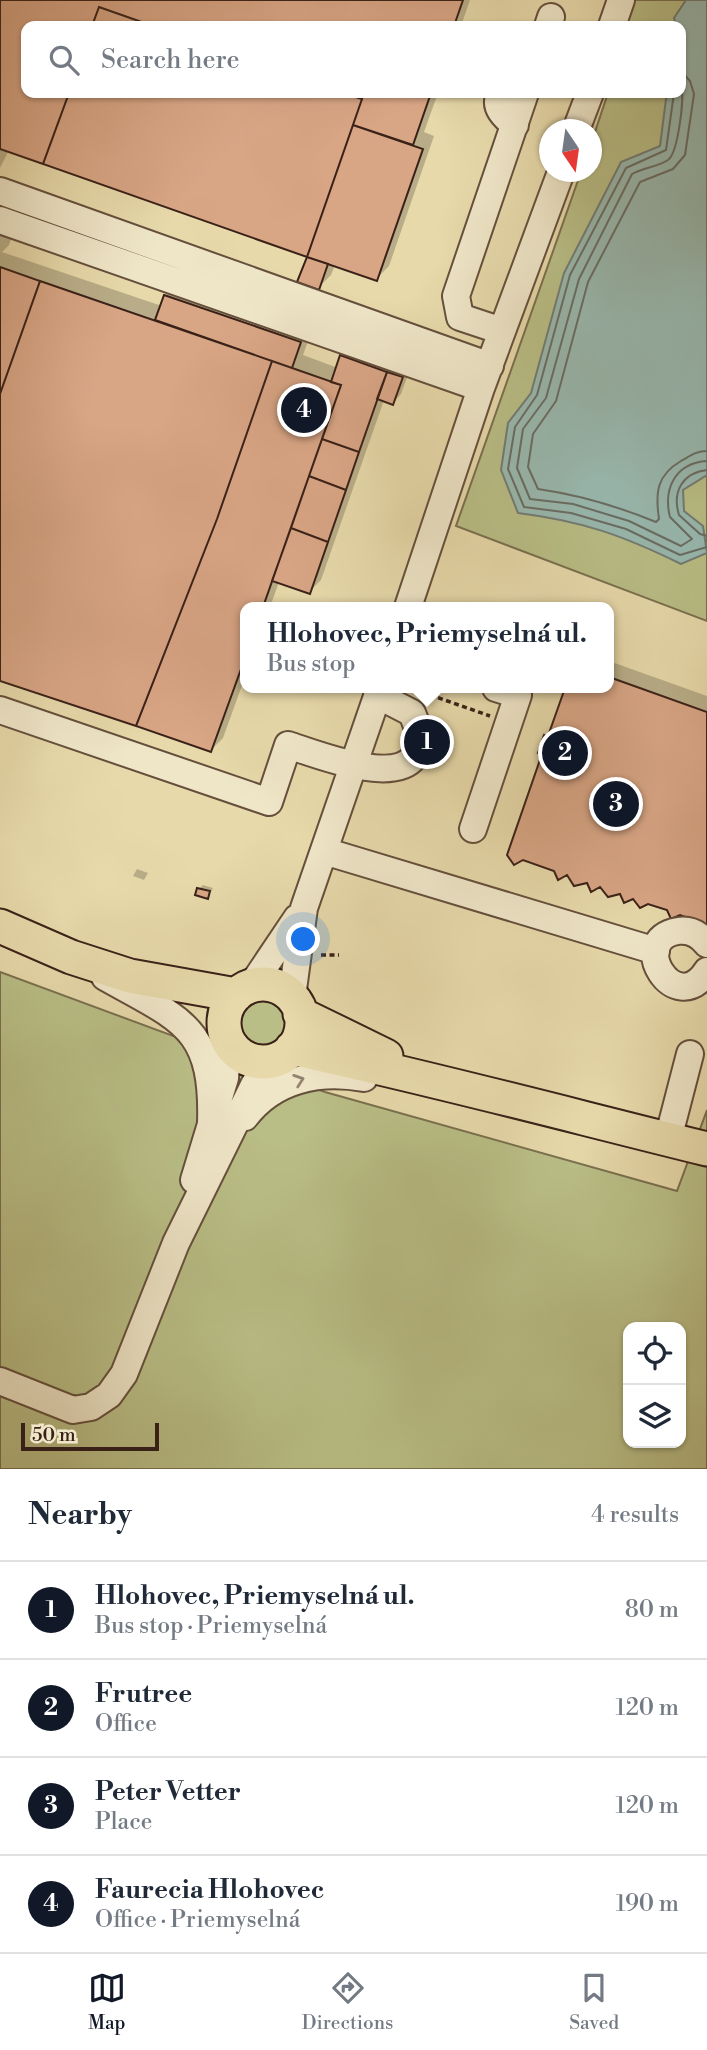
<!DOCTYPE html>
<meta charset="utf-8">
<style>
body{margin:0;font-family:"Libre Bodoni",serif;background:#f2f2f3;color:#1f2937}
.controls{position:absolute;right:21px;bottom:21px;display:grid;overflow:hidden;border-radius:14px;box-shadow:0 2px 5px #0004}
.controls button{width:63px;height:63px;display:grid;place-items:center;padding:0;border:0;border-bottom:2px solid #e0e1e3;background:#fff;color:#1f2937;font:35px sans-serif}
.compass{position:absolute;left:539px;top:119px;width:63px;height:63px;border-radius:50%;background:#fff;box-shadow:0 2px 5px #0004;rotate:167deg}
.scale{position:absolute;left:21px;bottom:18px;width:138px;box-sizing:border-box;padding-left:7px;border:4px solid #3a2118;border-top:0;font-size:19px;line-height:24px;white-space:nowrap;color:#3a2118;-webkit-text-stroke:5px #efe6c8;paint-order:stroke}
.you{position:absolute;left:304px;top:940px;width:24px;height:24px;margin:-18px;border:5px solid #fff;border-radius:50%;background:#1a73e8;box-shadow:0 0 0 10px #1a73e833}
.badge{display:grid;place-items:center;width:46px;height:46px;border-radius:50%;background:#111827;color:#fff;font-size:23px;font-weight:700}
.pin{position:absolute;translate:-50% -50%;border:4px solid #fff;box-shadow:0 2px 7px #0006}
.popup{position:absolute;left:240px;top:602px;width:374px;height:91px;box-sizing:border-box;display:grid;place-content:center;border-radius:14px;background:#fff;filter:drop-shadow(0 2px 5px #0005);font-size:23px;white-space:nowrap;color:#747a83}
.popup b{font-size:26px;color:#1f2937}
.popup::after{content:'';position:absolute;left:50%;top:100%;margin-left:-14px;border:14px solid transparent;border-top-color:#fff}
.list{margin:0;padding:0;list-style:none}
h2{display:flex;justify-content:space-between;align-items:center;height:91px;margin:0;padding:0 28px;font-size:30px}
h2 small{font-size:23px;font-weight:400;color:#747a83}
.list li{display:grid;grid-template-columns:46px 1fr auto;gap:21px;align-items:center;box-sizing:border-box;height:98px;padding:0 28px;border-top:2px solid #e0e1e3}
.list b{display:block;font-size:26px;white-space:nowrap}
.list p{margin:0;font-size:23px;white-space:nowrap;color:#747a83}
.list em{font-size:23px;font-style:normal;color:#747a83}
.icon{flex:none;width:38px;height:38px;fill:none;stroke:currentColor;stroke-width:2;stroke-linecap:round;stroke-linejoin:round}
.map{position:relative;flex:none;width:707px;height:1469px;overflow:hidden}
.search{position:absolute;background:#fff;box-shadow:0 2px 5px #0004;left:21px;right:21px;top:21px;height:77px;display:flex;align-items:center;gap:18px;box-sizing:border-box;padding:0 24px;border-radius:14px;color:#747a83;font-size:26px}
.sheet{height:483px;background:#fff}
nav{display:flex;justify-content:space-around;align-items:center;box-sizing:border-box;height:98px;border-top:2px solid #e0e1e3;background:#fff;font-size:19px;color:#747a83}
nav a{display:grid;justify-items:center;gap:4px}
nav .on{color:#111827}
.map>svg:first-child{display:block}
.green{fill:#b9be86;stroke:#7a704f;stroke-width:2;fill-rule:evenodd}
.water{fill:#98b9b0;stroke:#727c73;stroke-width:2}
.shadow{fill:#0003}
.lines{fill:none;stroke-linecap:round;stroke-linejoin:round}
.shore{stroke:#696d64;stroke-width:2}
.building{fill:#d8a585;stroke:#3a2118;stroke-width:2}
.minor-casing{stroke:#654f3c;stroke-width:30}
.major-casing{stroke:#3a2118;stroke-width:37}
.path{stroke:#3a2118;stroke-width:3.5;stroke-dasharray:5 3.5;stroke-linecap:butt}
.minor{stroke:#efe6c8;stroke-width:26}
.major{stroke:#e7d9aa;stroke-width:33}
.oneway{stroke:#948470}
</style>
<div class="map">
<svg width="707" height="1469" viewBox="0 0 707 1469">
<rect width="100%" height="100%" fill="#e7d9aa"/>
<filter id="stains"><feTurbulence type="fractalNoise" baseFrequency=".00286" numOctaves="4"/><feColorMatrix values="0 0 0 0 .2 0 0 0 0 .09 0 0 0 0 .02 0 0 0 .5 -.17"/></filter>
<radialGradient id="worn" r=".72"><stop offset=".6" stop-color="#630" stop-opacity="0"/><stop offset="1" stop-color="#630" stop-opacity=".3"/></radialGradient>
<path class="green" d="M632 0H707V621L456 526 581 172H592V141L608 93H681V26H625Z
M0 972 325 1092 677 1191 707 1110V1469H0ZM628 1327H681V1443H628Z
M234 1023a28 28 0 1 1 56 0a28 28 0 1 1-56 0Z"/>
<path class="water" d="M686 0H707V475L683 490 684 511 703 526 707 553 681 564C622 535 582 521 518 513L501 470 508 423 531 393 564 273 621 162 660 146 666 99 668 93H681V26H676L674 18Z"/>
<path class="shadow" d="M0 0H470L461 26H26V93H438L424 132 434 136 389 266 376 279 335 265 331 275 318 288 309 256 9 150 0 168Z
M0 216 17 222 9 245 2 252 162 306 165 296 178 283 312 330 303 355 338 368 341 356 354 344 410 369 401 394 393 403 384 400 321 580 309 592 279 582 270 607H245V677L223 738 211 750 0 679Z
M609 661 707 696V923L633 896 625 901 617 891 605 886 592 890 588 881 544 753 546 736 552 729 567 688H609Z
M137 869 148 873 144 880 133 876Z
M203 885 213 888 208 897 199 889Z"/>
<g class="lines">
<path class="shore" d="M681 71 690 81 694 94 685 155 673 169 640 182 588 282 556 401 533 434 528 467 538 489C580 495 617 506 656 522L659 519C655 492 657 475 681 461 690 456 696 451 707 451
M681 86C685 96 678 153 668 160 658 167 644 167 632 174L579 279 546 398 523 429 517 468 530 499 573 504 629 521 681 546 692 539 670 517C663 489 675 463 707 461
M674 93 666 150 626 168 570 275 537 395 515 427 508 469 524 507 571 513 626 529 680 555 707 547
M707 470C682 473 672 492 679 515L700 534 707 536"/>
</g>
<path class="building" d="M0 0H463L454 26H153L99 7 92 26H26V93H69L43 164 0 149Z
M99 7 153 26H92Z
M69 93H343L362 99 307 257 43 164Z
M343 93H431L413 145 353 125 362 99Z
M353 125 423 149 377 281 307 257Z
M307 257 328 264 319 290 297 282Z
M0 267 40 281 0 394Z
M40 281 272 361 217 519 136 726 0 681V394Z
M164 295 301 342 292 368 155 320Z
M340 355 387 372 359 452 322 439 341 385 331 382Z
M272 361 341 385 263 607H245V658L211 752 136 726 217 519Z
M387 372 403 377 393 405 377 399Z
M322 439 359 452 346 490 309 476Z
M309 476 346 490 328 542 291 528Z
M291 528 328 542 310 594 272 581Z
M609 677 707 712V925L680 915 671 919 667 910 648 904 640 908 633 899 624 903 620 894 608 897 600 887 591 892 587 883 574 886 567 875 558 880 554 871 523 860 514 865 507 855 542 754 538 753 544 735 548 736 565 688H609Z
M197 888 210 891 208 899 195 895Z"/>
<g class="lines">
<defs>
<path id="minor" d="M548 26 551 17
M612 26 621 0
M501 93C493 106 504 117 515 125
M576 130 590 93
M0 191 490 366
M0 220 481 388
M502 331 460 317 456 296 525 93
M408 607 481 388 561 172
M0 710 269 802 288 745C316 754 393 785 414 757 418 752 419 742 421 736L412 713 377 695
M473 829 518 695 496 688
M324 851 656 951
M707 944C700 935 691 929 678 931 626 939 675 1020 707 971
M105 977C181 1020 214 1026 211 1123
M252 985 297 918
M292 997 304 908 380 688
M245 1117C274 1079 319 1070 364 1078
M668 1139 690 1054
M194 1180 225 1078 228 1041
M0 1381 73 1410 91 1407 109 1395 124 1374 176 1243 254 1085 270 1061"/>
<path id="major" d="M0 926 71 957 130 976 236 995
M224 1023a39 39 0 1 1 78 0a39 39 0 1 1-78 0Z
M300 1014 386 1056
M292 1048C431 1078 569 1115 707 1149"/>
</defs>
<use href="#minor" class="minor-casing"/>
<use href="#major" class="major-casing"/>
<path class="path" d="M422 692 490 716
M321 955H339"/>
<use href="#minor" class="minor"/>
<use href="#major" class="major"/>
</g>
<defs><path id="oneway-chevron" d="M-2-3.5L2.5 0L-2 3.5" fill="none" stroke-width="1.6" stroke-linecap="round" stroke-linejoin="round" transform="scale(1.75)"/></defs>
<use class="oneway" href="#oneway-chevron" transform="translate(299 1080) rotate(-19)"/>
<rect width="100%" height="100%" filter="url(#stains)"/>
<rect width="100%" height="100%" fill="url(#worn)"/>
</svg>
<div class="controls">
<button><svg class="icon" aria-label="locate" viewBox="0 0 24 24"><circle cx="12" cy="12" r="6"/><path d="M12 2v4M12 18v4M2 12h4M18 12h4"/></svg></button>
<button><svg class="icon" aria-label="layers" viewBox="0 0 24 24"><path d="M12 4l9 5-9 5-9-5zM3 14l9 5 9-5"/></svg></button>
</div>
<svg class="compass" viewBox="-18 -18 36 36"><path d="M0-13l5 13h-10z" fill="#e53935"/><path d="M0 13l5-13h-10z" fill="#747a83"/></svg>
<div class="scale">50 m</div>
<div class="you"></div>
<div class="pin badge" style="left:427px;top:742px">1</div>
<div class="popup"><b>Hlohovec, Priemyselná ul.</b>Bus stop</div>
<div class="pin badge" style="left:565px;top:753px">2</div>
<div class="pin badge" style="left:616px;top:804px">3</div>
<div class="pin badge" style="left:304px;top:410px">4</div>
<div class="search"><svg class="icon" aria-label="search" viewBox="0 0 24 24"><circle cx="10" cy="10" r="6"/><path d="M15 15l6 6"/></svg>Search here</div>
</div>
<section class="sheet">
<h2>Nearby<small>4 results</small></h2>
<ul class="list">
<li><span class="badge">1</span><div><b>Hlohovec, Priemyselná ul.</b><p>Bus stop · Priemyselná</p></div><em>80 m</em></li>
<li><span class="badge">2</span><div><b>Frutree</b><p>Office</p></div><em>120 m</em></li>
<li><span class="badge">3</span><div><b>Peter Vetter</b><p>Place</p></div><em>120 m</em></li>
<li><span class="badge">4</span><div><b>Faurecia Hlohovec</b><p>Office · Priemyselná</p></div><em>190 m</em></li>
</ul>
</section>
<nav>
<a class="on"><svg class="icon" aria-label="map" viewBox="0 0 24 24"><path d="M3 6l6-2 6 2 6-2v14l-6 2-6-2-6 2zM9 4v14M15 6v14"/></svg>Map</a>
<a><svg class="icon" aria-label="directions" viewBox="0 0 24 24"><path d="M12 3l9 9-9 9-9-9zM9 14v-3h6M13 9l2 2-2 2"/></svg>Directions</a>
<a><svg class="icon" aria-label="saved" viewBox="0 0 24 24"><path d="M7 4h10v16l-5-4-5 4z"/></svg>Saved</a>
</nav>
